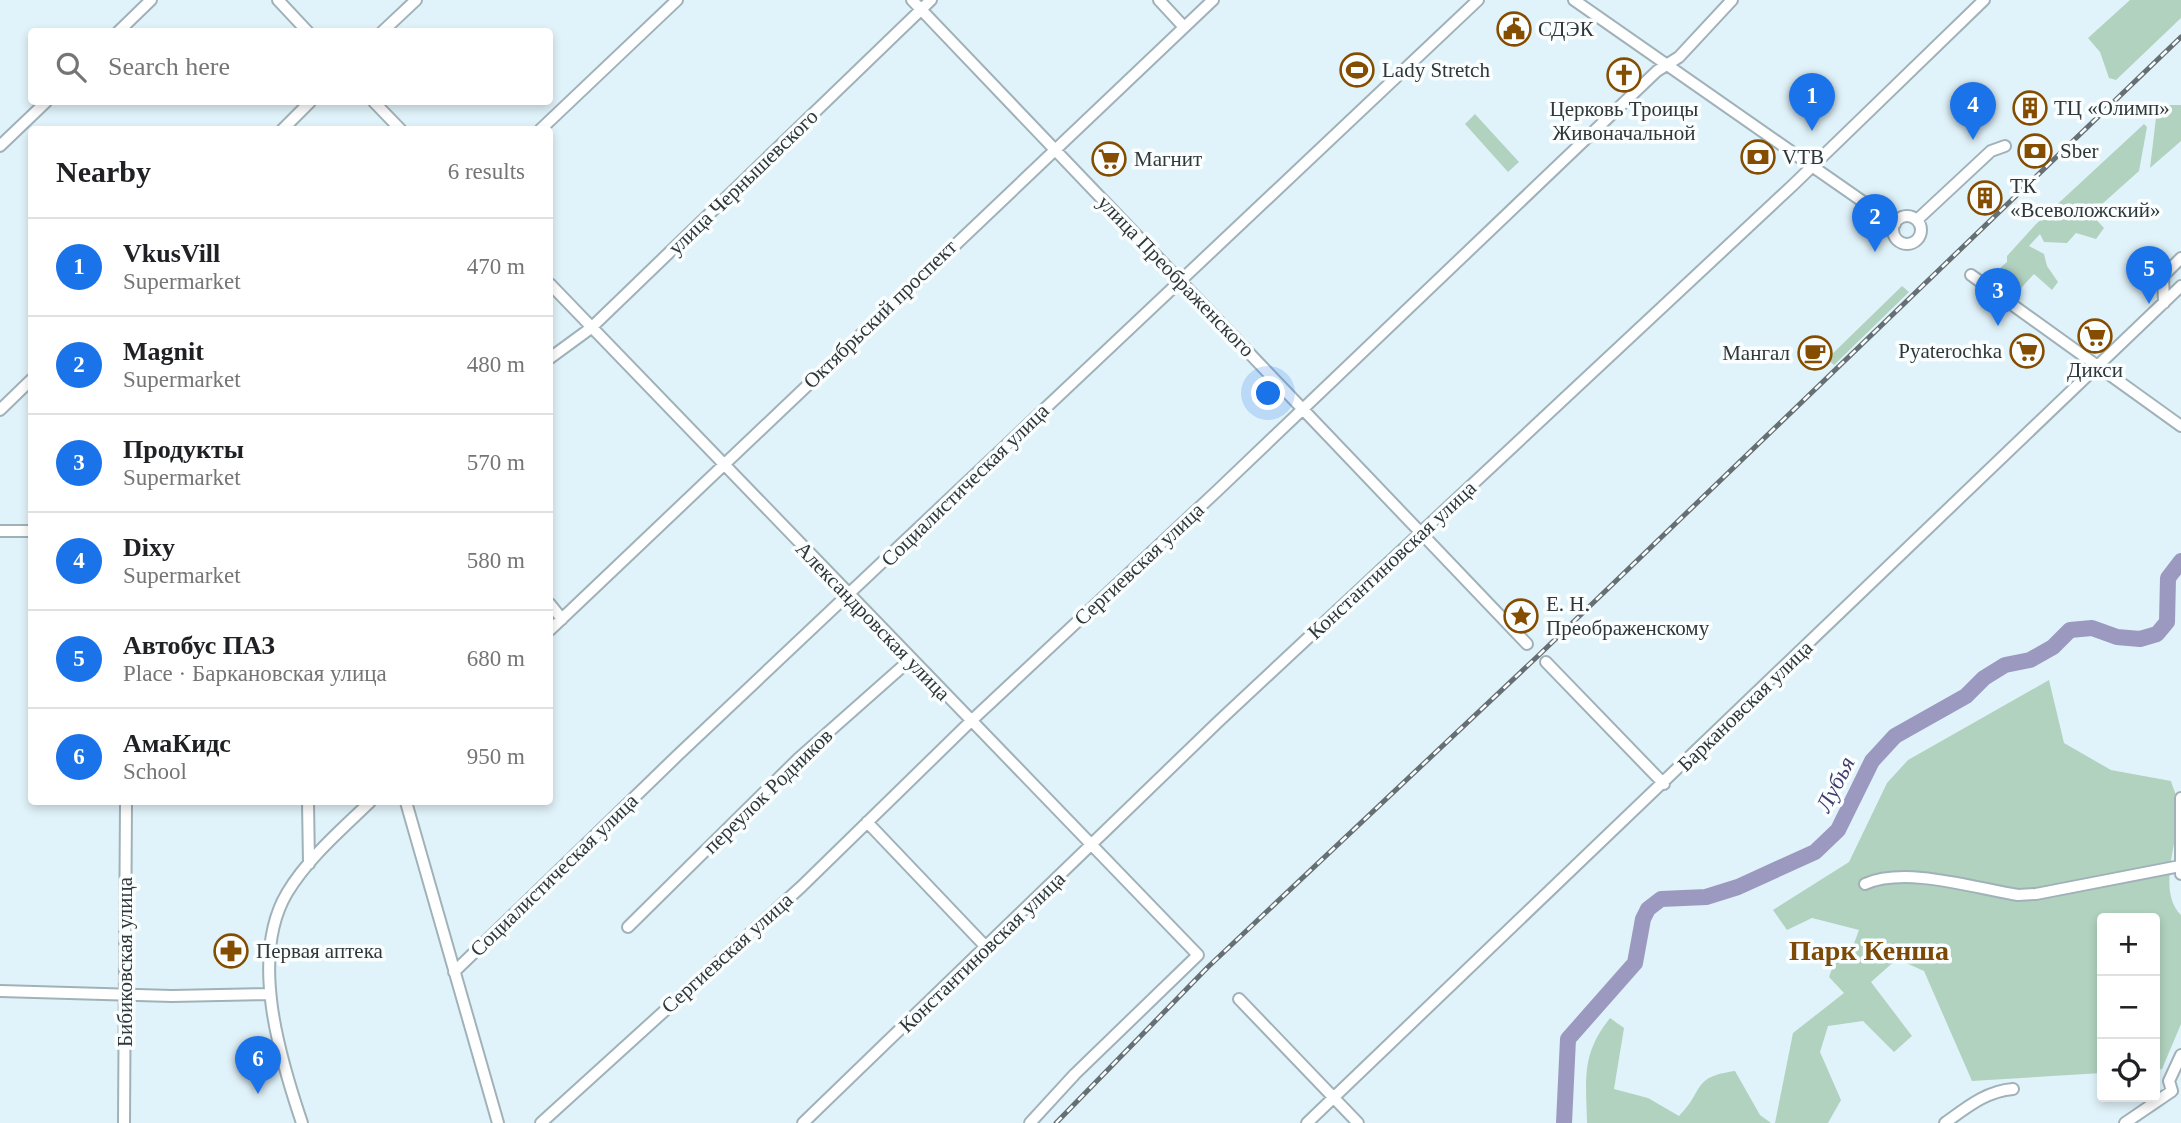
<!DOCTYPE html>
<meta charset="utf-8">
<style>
body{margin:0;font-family:"Times New Roman",serif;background:#f6f6f6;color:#202124}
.controls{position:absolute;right:21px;bottom:21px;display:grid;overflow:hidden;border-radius:7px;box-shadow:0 4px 10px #0003}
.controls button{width:63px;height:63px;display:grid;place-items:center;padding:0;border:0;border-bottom:2px solid #e0e0e0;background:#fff;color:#202124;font:35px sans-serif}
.you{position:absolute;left:1269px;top:394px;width:24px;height:24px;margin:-18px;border:5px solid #fff;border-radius:50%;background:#1a73e8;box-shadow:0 0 0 10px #1a73e833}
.badge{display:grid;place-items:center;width:46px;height:46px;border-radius:50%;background:#1a73e8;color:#fff;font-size:23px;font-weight:700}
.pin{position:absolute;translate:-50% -58px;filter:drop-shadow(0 2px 4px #0008)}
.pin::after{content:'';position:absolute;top:37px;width:24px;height:21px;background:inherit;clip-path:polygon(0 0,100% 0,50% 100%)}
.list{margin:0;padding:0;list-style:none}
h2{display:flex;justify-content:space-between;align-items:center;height:91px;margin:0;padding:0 28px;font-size:30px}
h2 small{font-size:23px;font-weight:400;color:#757577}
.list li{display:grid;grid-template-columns:46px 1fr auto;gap:21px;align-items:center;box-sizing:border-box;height:98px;padding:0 28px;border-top:2px solid #e0e0e0}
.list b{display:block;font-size:26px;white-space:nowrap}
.list p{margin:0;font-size:23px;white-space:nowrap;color:#757577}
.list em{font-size:23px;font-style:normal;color:#757577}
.icon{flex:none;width:38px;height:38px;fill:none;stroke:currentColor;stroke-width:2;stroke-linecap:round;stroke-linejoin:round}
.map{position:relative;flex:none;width:2181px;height:1123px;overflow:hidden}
.search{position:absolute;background:#fff;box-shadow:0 4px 10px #0003;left:28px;top:28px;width:525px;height:77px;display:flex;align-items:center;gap:18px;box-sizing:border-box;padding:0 24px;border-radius:7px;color:#757577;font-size:26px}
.panel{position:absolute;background:#fff;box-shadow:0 4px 10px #0003;left:28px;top:126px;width:525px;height:679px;border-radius:7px}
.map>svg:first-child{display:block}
.green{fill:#b1d2bf}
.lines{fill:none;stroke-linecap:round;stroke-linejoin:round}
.river{stroke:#9b99bf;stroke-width:16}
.minor-casing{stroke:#a0b2b8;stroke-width:14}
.minor{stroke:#fff;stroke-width:10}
.rail-casing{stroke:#667074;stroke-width:5}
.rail{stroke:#fafeff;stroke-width:2.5;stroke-dasharray:8;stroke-linecap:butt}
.labels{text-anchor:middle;stroke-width:7;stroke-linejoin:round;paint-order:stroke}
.poi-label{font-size:21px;fill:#303739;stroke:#fafeff;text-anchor:start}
.street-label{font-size:21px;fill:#303739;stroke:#fafeff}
.water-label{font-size:23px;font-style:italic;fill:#413c6f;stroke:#fafeff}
.district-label{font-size:28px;font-weight:bold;fill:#7d4906;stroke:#fafeff}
</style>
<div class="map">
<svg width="2181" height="1123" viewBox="0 0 2181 1123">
<rect width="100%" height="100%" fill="#e1f3fa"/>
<path class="green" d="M2130 0H2181V18L2116 80 2109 78 2100 52 2088 38Z
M2162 105H2181V141L2150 168 2157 109Z
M1475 114 1519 162 1508 172 1465 124Z
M2144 124 2147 127 2139 171 2091 214 2104 228 2096 239 2076 233 2067 243 2044 242 2040 234 2029 246 2044 254 2047 266 2058 282 2052 290 2034 274 2022 287 2019 302 2003 290 2005 278 1999 269 2007 262V256L2036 224Z
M1902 286 1909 292 1834 365 1827 359Z
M2049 680 2064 743 2111 770 2171 781C2173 789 2179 799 2179 808 2179 839 2156 890 2181 915V1024L2162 1069 2155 1070V918H2102V1073L1972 1081 1924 971 1897 959 1871 982 1912 1036 1894 1052 1863 1021 1828 1026 1820 1052 1841 1100 1828 1123H1775L1793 1033 1844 993 1829 977 1836 958 1849 957 1859 930 1812 918 1787 930 1773 910 1849 862 1887 783 1908 760Z
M1610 1018 1624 1028 1614 1089 1648 1098 1679 1116C1705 1090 1691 1077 1735 1071L1760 1115 1771 1123H1587C1586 1079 1581 1054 1610 1018Z"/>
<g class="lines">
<path class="river" d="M1564 1123 1568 1039 1635 963 1643 919 1648 909 1661 899 1706 897 1738 887 1815 852 1838 830 1872 761 1895 736 1966 696 1984 678 2005 665 2030 660 2053 647 2070 630 2092 628 2117 637 2140 639 2157 634 2167 622 2168 578 2181 561"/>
<defs>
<path id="minor" d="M278 0 308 32
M912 0 1527 644
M1159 0 1184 27
M1574 0 1895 224
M118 32 151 0
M382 32 416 0
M374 102 401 130
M282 130 310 102
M540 130 677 0
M0 146 46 102
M1893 230a14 14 0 1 1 28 0a14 14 0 1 1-28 0Z
M1918 219 1991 151 2005 146
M1971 275 2181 426
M550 284 1198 955 1075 1074 1030 1123
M2164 303 2163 276 2181 258
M550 358 591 328 931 0
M0 410 32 379
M0 531H32
M550 604 562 619
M550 630 1213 0
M1546 662 1664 784
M2181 798V874
M308 802 309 864
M406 802 498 1123
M867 822 987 948
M1865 884C1906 866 1974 888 2018 895L2036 894 2180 866
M628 927 798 759 911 659
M454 972 679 754 1478 0
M0 991 172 996 269 994
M1239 999 1358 1123
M124 1123 126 802
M302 1123C280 1058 249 957 287 893 308 858 341 830 370 802
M541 1123 801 887 970 722 1217 491 1657 71 1679 57 1732 0
M803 1123 1219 721 1793 185 1984 0
M1307 1123 2181 286
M1945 1123C1966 1108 1986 1091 2013 1089
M2125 1123 2172 1091 2169 1081 2181 1055"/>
</defs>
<use href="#minor" class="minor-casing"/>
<use href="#minor" class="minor"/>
<defs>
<path id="rail" d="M1056 1123 1208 967 1540 654 2181 37"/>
</defs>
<use href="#rail" class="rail-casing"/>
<use href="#rail" class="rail"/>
</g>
<defs>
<symbol id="civic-ring" viewBox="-11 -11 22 22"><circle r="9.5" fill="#fafeff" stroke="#854d00" stroke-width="1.5"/><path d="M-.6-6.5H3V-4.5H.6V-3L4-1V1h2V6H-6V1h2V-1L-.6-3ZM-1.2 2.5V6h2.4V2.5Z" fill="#854d00"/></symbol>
<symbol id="stadium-ring" viewBox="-11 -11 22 22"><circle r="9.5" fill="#fafeff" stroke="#854d00" stroke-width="1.5"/><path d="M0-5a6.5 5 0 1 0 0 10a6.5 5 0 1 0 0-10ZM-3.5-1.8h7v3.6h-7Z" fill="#854d00"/></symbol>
<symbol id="church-ring" viewBox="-11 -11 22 22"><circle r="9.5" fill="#fafeff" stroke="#854d00" stroke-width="1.5"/><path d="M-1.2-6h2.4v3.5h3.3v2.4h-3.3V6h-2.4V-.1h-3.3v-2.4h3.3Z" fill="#854d00"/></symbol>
<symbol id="building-ring" viewBox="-11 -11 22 22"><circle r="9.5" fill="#fafeff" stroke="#854d00" stroke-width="1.5"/><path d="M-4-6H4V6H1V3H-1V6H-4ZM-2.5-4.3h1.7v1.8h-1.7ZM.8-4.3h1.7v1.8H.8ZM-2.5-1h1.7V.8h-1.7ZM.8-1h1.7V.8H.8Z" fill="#854d00"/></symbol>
<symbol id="bank-ring" viewBox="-11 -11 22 22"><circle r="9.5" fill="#fafeff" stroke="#854d00" stroke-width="1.5"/><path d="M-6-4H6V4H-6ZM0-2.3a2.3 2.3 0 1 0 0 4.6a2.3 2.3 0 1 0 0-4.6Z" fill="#854d00"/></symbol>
<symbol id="supermarket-ring" viewBox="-11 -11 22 22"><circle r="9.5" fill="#fafeff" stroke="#854d00" stroke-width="1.5"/><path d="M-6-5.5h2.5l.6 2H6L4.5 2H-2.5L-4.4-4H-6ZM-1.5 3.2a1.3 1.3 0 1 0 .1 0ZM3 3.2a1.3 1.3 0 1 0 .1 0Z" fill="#854d00"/></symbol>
<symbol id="cafe-ring" viewBox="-11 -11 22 22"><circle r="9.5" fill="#fafeff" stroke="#854d00" stroke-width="1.5"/><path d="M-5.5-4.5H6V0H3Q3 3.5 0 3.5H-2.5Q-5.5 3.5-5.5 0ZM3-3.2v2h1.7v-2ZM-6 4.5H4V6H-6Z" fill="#854d00"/></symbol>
<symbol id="sight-ring" viewBox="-11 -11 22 22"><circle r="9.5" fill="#fafeff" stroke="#854d00" stroke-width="1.5"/><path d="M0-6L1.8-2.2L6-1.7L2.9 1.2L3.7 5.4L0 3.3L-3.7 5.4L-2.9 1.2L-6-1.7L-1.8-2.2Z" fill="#854d00"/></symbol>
<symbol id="pharmacy-ring" viewBox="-11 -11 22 22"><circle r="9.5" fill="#fafeff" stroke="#854d00" stroke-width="1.5"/><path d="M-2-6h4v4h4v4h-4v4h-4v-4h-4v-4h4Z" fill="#854d00"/></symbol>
</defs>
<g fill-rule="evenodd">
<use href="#civic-ring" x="1495" y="10" width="38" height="38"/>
<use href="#stadium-ring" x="1338" y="51" width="38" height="38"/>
<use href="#church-ring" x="1605" y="56" width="38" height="38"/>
<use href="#building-ring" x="2011" y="89" width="38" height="38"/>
<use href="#bank-ring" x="2016" y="132" width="38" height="38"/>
<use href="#bank-ring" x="1739" y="138" width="38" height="38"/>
<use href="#supermarket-ring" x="1090" y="140" width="38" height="38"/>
<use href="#building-ring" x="1966" y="179" width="38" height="38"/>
<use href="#supermarket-ring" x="2076" y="317" width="38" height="38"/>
<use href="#supermarket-ring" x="2008" y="332" width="38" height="38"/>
<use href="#cafe-ring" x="1796" y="334" width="38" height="38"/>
<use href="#sight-ring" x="1502" y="597" width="38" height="38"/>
<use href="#pharmacy-ring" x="212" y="932" width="38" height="38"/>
</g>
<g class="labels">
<g class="poi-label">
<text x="1538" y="36">СДЭК</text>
<text x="1382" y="77">Lady Stretch</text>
<text x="2054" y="115">ТЦ «Олимп»</text>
<text x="1624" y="116" text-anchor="middle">Церковь Троицы<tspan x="1624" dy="24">Живоначальной</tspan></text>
<text x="2060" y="158">Sber</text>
<text x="1782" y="164">VTB</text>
<text x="1134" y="166">Магнит</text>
<text x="2010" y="193">ТК<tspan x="2010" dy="24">«Всеволожский»</tspan></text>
<text x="2002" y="358" text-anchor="end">Pyaterochka</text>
<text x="1790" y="360" text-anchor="end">Мангал</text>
<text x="2095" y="377" text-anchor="middle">Дикси</text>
<text x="1546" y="611">Е. Н.<tspan x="1546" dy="24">Преображенскому</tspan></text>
<text x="256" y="958">Первая аптека</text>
</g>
<g class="street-label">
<text transform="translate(743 182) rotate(-44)" y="7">улица Чернышевского</text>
<text transform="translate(1176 276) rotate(46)" y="7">улица Преображенского</text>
<text transform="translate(880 314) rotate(-44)" y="7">Октябрьский проспект</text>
<text transform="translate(965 485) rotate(-44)" y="7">Социалистическая улица</text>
<text transform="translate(1392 560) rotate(-43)" y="7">Константиновская улица</text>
<text transform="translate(1139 564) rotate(-43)" y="7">Сергиевская улица</text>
<text transform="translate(873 621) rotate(46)" y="7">Александровская улица</text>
<text transform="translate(1745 706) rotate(-44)" y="7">Баркановская улица</text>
<text transform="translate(768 791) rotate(-44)" y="7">переулок Родников</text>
<text transform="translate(554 875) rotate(-44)" y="7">Социалистическая улица</text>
<text transform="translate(982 952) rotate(-44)" y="7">Константиновская улица</text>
<text transform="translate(727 953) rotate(-42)" y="7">Сергиевская улица</text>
<text transform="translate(125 962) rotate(-90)" y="7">Бибиковская улица</text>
</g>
<g class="water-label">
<text transform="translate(1835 784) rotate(-63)" y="8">Лубья</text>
</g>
<g class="district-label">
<text x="1869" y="960">Парк Кенша</text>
</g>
</g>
</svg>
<div class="controls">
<button>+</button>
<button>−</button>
<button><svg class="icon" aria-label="locate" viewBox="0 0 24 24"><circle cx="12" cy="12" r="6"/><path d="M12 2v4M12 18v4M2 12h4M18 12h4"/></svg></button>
</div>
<div class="you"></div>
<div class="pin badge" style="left:1812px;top:131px">1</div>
<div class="pin badge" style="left:1875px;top:252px">2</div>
<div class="pin badge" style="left:1998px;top:326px">3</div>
<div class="pin badge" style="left:1973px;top:140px">4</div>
<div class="pin badge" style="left:2149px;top:304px">5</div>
<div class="pin badge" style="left:258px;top:1094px">6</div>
<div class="search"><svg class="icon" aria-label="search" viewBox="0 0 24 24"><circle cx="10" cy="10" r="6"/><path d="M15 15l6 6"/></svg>Search here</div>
<section class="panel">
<h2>Nearby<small>6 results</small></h2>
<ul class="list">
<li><span class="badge">1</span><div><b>VkusVill</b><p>Supermarket</p></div><em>470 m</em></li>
<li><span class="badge">2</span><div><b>Magnit</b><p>Supermarket</p></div><em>480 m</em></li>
<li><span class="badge">3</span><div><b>Продукты</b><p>Supermarket</p></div><em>570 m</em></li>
<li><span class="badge">4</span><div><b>Dixy</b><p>Supermarket</p></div><em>580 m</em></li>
<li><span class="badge">5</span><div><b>Автобус ПАЗ</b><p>Place · Баркановская улица</p></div><em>680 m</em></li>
<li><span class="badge">6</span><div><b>АмаКидс</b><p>School</p></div><em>950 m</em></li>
</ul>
</section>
</div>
